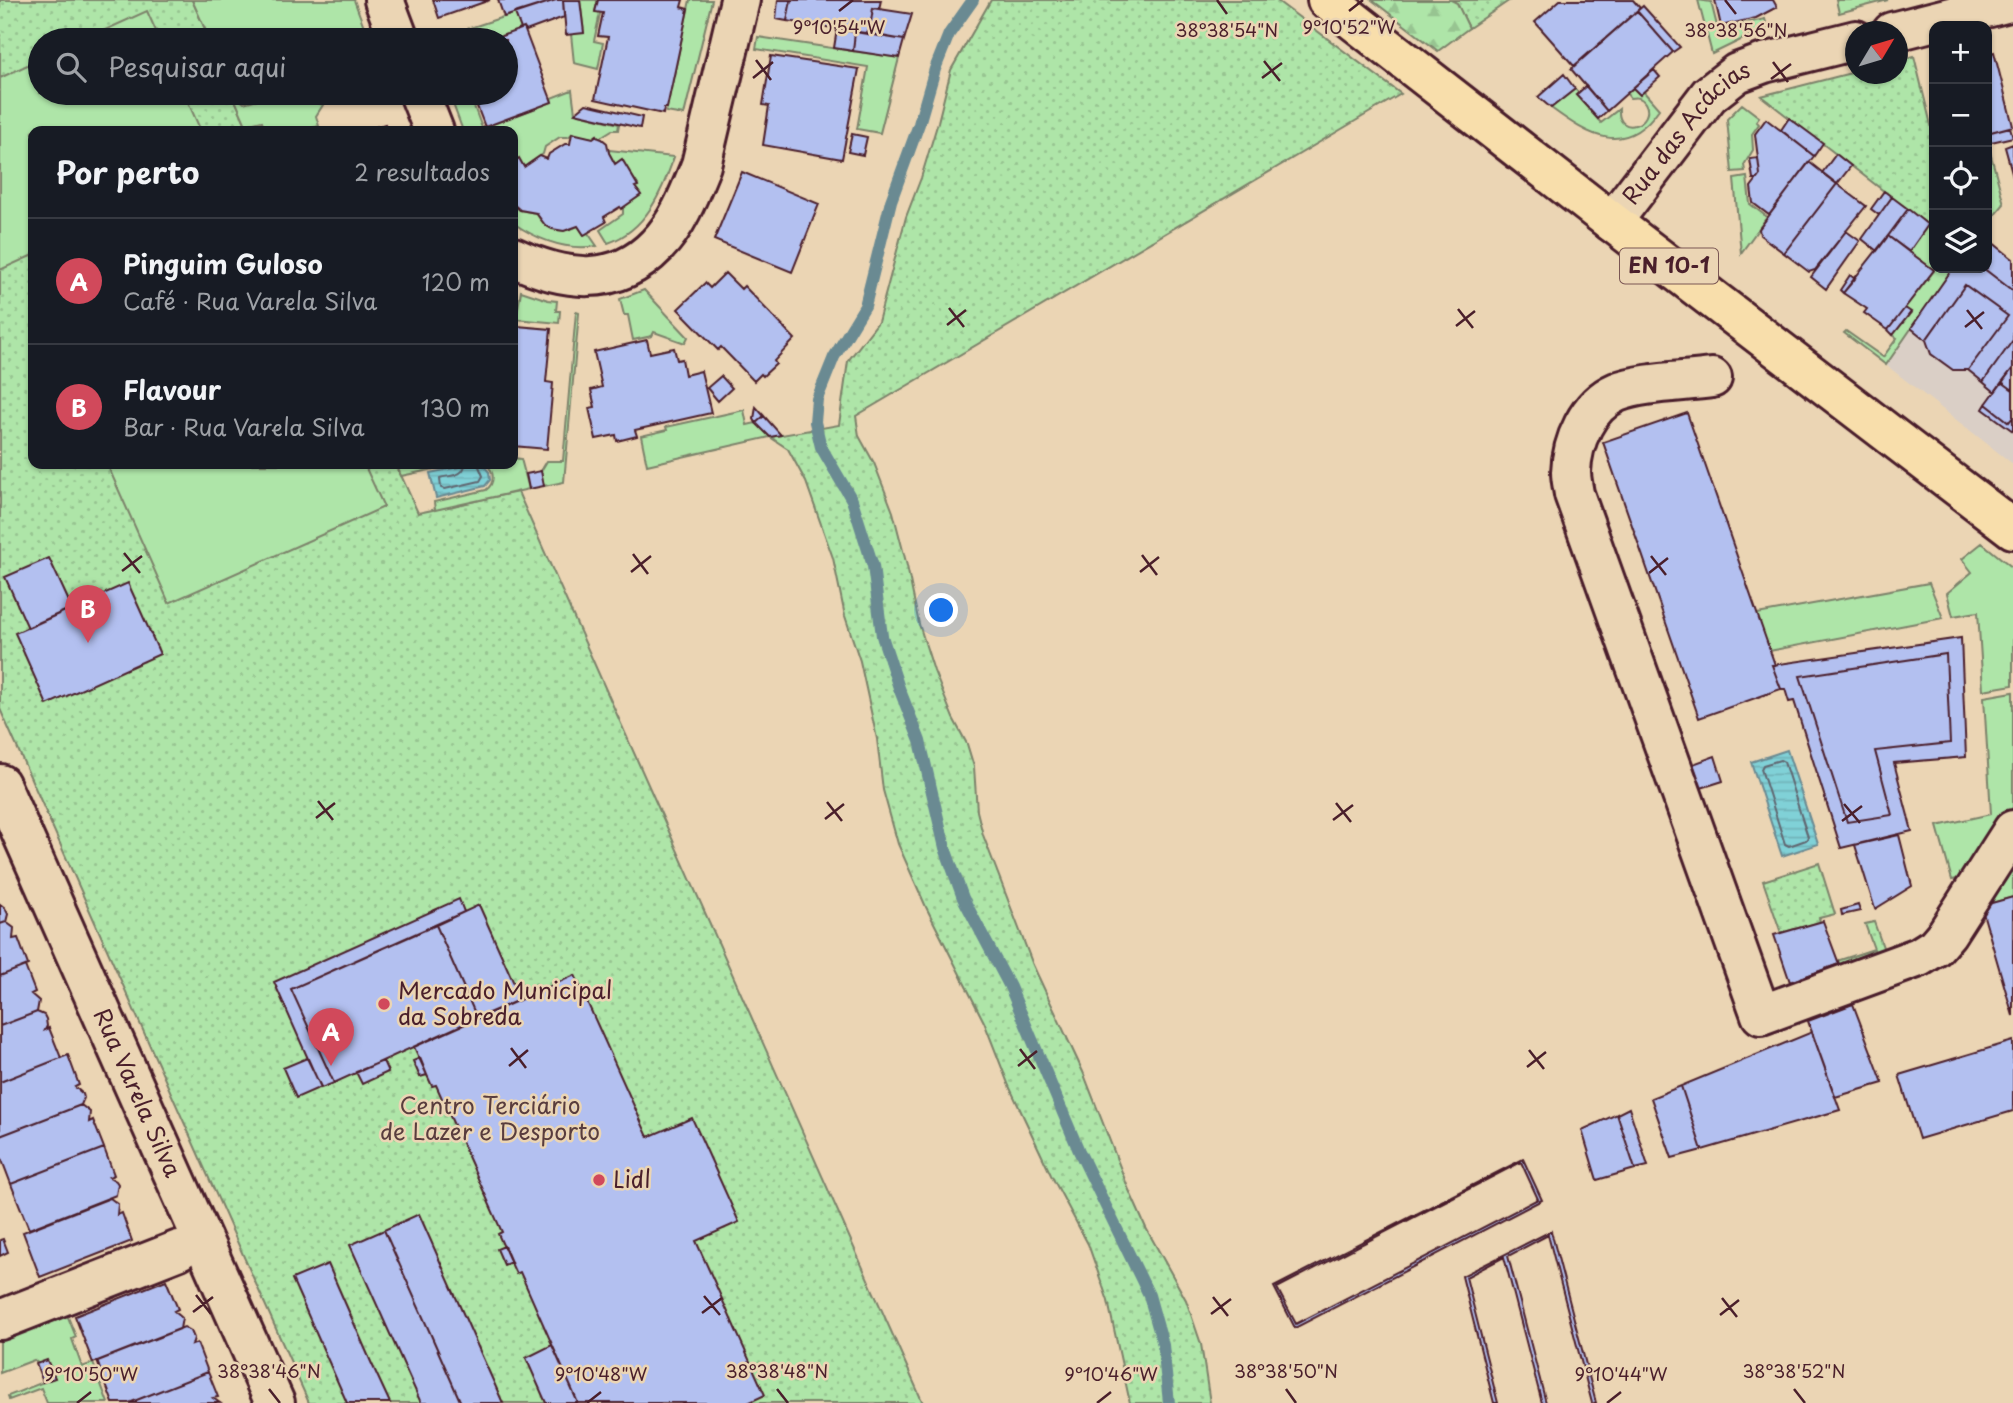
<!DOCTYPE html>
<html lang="pt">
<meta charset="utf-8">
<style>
body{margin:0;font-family:"Playpen Sans",sans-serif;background:#20242c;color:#f1f3f6}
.controls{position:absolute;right:21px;top:21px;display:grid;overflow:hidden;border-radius:14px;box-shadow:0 2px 5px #0004}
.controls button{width:63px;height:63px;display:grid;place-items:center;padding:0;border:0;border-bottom:2px solid #363941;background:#171b24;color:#f1f3f6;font:35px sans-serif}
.compass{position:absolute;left:1845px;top:21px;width:63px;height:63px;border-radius:50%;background:#171b24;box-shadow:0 2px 5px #0004;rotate:52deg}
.you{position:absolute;left:942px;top:611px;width:24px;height:24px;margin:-18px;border:5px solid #fff;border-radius:50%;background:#1a73e8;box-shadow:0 0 0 10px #1a73e833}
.badge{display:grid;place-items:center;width:46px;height:46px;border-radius:50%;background:#d1495b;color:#fff;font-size:23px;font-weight:700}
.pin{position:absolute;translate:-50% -58px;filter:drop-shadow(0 2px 4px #0008)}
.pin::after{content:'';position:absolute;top:37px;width:24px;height:21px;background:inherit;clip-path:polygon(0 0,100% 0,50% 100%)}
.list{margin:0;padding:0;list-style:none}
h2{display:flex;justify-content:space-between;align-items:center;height:91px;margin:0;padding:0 28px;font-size:30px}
h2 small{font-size:23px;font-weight:400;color:#9ea1a6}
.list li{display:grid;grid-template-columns:46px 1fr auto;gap:21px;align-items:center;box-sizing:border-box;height:126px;padding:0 28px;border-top:2px solid #363941}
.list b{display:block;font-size:26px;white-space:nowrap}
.list p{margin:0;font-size:23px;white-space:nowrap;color:#9ea1a6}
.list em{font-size:23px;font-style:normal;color:#9ea1a6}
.icon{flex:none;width:38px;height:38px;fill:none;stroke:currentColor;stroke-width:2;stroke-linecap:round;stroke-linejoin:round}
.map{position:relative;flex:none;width:2013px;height:1403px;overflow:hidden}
.search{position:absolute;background:#171b24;box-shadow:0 2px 5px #0004;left:28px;top:28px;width:490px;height:77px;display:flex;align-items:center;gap:18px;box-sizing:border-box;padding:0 24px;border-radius:38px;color:#9ea1a6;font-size:26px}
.panel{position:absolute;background:#171b24;box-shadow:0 2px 5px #0004;left:28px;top:126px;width:490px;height:343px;border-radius:14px}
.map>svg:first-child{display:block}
.built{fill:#dacfc6}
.grass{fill:url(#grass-dots);stroke:#7c826a;stroke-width:2}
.forest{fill:url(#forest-firs);stroke:#7c826a;stroke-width:2}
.garden{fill:#aee5a8;stroke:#7c826a;stroke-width:2}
.water{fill:url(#water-rules);stroke:#6a8a92;stroke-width:2}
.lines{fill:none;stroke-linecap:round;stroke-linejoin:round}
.shore{stroke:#606670;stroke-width:2}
.stream{stroke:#6a8a92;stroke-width:12}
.building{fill:#b3c0f0;stroke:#4a1f2b;stroke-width:2;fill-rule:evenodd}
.minor-casing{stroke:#4a1f2b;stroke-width:44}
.major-casing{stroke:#4a1f2b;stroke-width:44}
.minor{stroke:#ebd5b4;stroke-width:38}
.major{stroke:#f8deab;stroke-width:38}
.ticks{fill:none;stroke:#4a1f2b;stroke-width:2.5}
.poi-dot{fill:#d1495b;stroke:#ebd5b4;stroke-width:2.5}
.labels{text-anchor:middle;stroke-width:5;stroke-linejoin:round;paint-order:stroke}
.shield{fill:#ebd5b4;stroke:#7a5654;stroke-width:2}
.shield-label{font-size:21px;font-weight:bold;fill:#4a1f2b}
.street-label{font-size:23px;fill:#4a1f2b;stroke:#ebd5b4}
.poi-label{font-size:23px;fill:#4a1f2b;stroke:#ebd5b4;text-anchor:start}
.park-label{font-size:23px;fill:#593d3e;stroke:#ebd5b4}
.ticks-label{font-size:18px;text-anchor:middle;fill:#4a1f2b;stroke:#ebd5b4;stroke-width:5;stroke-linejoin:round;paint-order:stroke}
</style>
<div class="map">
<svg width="2013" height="1403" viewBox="0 0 2013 1403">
<defs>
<pattern id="grass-dots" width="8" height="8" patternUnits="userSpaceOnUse" patternTransform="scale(1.75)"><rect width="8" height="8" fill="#aee5a8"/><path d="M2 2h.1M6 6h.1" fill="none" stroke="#97c491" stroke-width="1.8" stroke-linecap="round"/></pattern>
<pattern id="forest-firs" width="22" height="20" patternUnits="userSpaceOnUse" patternTransform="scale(1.75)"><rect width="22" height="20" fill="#aee5a8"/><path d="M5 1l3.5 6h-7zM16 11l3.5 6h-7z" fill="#97c491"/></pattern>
<pattern id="water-rules" width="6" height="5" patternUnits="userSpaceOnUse" patternTransform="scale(1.75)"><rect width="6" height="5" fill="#80d1d7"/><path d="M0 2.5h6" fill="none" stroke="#70b3b9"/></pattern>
</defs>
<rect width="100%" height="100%" fill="#ebd5b4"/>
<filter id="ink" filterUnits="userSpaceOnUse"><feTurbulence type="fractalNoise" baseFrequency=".0143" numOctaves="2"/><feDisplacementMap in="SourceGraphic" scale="14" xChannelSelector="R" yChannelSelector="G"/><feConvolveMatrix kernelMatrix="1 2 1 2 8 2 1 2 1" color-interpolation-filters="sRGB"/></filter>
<g filter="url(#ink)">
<path class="built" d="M1953 268H1983L2013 291V464L1886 365Z"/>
<path class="grass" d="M0 0H192L210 40H40V93H232L249 131H33V464H396L418 513 518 492 923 1403H309L0 709Z
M991 0H1276L1401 94 856 416 859 436 874 463 893 512 907 566 919 624 934 671 953 718 967 744 974 767 977 811 983 835 1033 965 1083 1072 1129 1190 1146 1228 1186 1300 1201 1344 1210 1403H1130L1108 1301 1088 1244 1051 1175 1009 1086 984 1022 926 907 898 844 883 790 877 739 860 661 845 616 833 558 806 482 788 449 770 437 839 425 848 361 878 322 906 217 921 178 938 122 951 70Z
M1451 0H1510L1469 28 1457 4Z
M1914 56 1934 137V230L1761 96 1855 72 1856 74H1898V61Z
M1819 863 1835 914 1819 918 1820 922 1781 933 1763 881Z
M1874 922 1885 953 1814 979 1812 974 1837 961 1874 949 1865 924Z"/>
<path class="forest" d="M1372 0H1451L1457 3 1469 28 1438 51Z"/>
<path class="garden" d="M192 0H354L369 40H359L355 30 325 40H210Z
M580 0H598L595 11 600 13 594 41 603 43 598 69 574 63 571 34 584 32Z
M690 0H712L684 115 666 112Z
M1698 0 1711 2 1717 26 1720 29 1765 19 1768 30 1749 36 1712 54Z
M1836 0H1888L1839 13Z
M147 11 160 40H83Z
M515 13 521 29 490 40H457L455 33Z
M758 37 899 58 880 133 857 129 868 67 756 49Z
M40 59V93H184L201 131H33V255L0 270V78Z
M1633 88 1643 91 1659 109C1625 158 1589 136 1551 108L1575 89 1579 93 1576 95 1601 123 1619 109C1617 139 1657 123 1645 103 1641 97 1637 97 1630 98L1627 94Z
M572 90 575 113 619 124 618 130H612L599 138 597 135 593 138 572 134 568 137H560L545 147 543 154 524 167 519 159 513 163V131H463L449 93H469L482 128 552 102 551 98Z
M232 93H237L238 98 244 103 279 93H297L323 105 316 116 319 126C296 134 287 128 264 128L262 121 246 125Z
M1742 104 1759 117 1756 121 1759 124 1752 134 1753 150 1744 165 1745 171 1732 172 1727 119Z
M1987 148H1989L2004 204 1987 224Z
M609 150 674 157C662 192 646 230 608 243L600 230 623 214V207L641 195 635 187 638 185 621 160 615 164 609 153Z
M1747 177 1750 204 1767 217 1741 253 1734 179Z
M513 204 520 210 536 213C545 230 562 235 578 226L584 235 588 233 597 246C567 251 538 240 513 223Z
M1928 225 1934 230V268H1953L1886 365 1844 333 1846 331 1883 357 1897 338 1893 335 1911 313 1905 308 1934 271 1909 252Z
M644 290 688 337 685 343 654 332 652 336 633 340 628 315H624L620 299Z
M521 291 548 300 557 301 556 311H560L559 323 516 319Z
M576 312 579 313 564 482 544 486 541 471 547 461H563Z
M744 410 747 425 756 423 770 437 647 465 641 436 667 430 666 427Z
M513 458 521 459 529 489 435 510 434 502 486 490C495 483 495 472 486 464H513Z
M107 464H364L384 507 169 603Z
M396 464H458L401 476Z
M1982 543 2013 568V685L1983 690 1978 612 1953 616 1947 593 1972 572 1962 559Z
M1929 583 1943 618 1769 651 1757 614Z
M2013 692V807L1967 877 1952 880 1937 826 1991 814 1984 697Z
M2013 852V897L1981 906Z
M66 1312 76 1337 72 1339 82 1367 93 1363 108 1403H47L41 1388 9 1400 8 1396 54 1378 34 1360 0 1373V1329Z"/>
<path class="water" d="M474 464 484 466 489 472 490 480 485 486 436 498 430 473Z
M1787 750 1818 844 1782 856 1751 762Z"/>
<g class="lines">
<path class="shore" d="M465 464C464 477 450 475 440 478L441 488 445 489 480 481 483 476 478 464
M1780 760 1784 762 1808 837 1806 840 1789 846 1785 844 1761 769 1763 765Z"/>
<path class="stream" d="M973 0 949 34 935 69 919 124 891 201 865 306 834 357 817 399 815 422 821 447 852 500 873 566 882 636 899 688 920 741 945 848 963 898 1010 987 1079 1151 1149 1295 1163 1345 1169 1403"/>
</g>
<path class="building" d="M433 0H490L439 18Z
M498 0H556L504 17Z
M556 0H563L564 17 526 31 524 28 521 29 515 13Z
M563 0H580L584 33 566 35Z
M598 0H683L681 7 688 9 667 108H664L663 114 595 99 608 37 598 36 603 13 595 12Z
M778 0H791L787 21 776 19Z
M791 0H881L879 9 873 8 870 29 865 33 787 21Z
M1560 0H1633L1640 8 1574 66 1535 22Z
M1715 0H1773L1777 7 1756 18 1721 26Z
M1643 6 1680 47 1673 52 1637 11Z
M873 8 912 14 904 40 865 33 870 29Z
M1637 11 1673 52 1607 111 1571 69Z
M524 28 552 102 485 127 472 93H506V40H490Z
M837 29 855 32 853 51 834 48Z
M355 30 359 40H336L335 37Z
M855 32 904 40 899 58 853 51Z
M1994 52 2013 126 1987 133V54Z
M771 56 859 69 842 159 763 145 769 106 763 105Z
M1654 70 1660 77 1640 95 1633 88Z
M1564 74 1575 89 1551 108 1538 97Z
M1586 86 1607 111 1598 119 1576 95Z
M586 104 642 117 640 128 575 113Z
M1789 118 1823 143 1814 156 1781 130Z
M1766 119 1814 156 1769 215 1753 203 1751 187 1760 175 1755 134Z
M385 124 388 131H363Z
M2010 127 2013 137 1987 143V133Z
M572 133 593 138 597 135 599 138 602 139 607 143 609 153 615 164 622 159 638 186 635 187 641 195 621 209 620 207 604 217 606 222 584 235 578 226 564 231 552 229 545 225 536 213 520 210 513 204V163L519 158 524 167 540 156 547 159 549 154 565 144H570Z
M852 134 867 137 863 155 848 152Z
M2013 144V176L2005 147Z
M1836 154 1851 166 1837 184 1822 173Z
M1758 158 1760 175 1757 179H1753L1750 159Z
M1809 162 1837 184 1784 253 1760 235 1759 229Z
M742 172 819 204 792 272 714 240Z
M1837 184 1866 206 1815 270 1809 272 1784 253Z
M1884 191 1892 197 1879 215 1871 209Z
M1892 197 1908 209 1877 251 1862 239Z
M1908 209 1928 225 1909 252 1888 236Z
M1846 231 1860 241 1826 289 1811 277Z
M1888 236 1934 270 1888 330 1864 313 1867 309 1843 293Z
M1987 238 2013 259V291L1983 268H1987Z
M1953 268H1983L2013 291V340L1983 382 1968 370 2008 316 1965 285 1926 340 1911 328Z
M725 273 741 289 744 286 795 339 774 361 776 364 763 376 761 374 754 381 721 347 718 350 678 309 705 283 710 288Z
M1850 275 1855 279 1843 293 1840 290Z
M1965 285 2008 316 1968 370H1953L1931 354 1926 340Z
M1905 308 1911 312 1893 335 1888 330Z
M517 326 551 329 546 382 553 383 547 449 513 446V353L515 354Z
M647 340 650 353 674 348 677 360 682 359 685 375 701 371 711 413 635 430 637 436 617 441 616 435 596 439 589 408 595 407 591 390 602 387 594 352Z
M2013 340V368L1995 392 1983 382Z
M2013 368V390L2002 382Z
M721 376 732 388 718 401 707 388Z
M2002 382 2013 390V417L2009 422 1986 404Z
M1986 404 2009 422 2013 417V431L1983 409Z
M756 407 764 416 756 423 754 419Z
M1687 413 1775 665H1772L1781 689 1699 718 1603 442Z
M764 416 781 435 770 437 756 423Z
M541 471 544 486 529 489 526 474Z
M49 558 72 608 28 628 5 577Z
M128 583 160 654 47 705 15 633Z
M1961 638 1966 757 1894 763 1912 831 1841 848 1794 701 1789 702 1785 689H1781L1772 665ZM1946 654 1950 743 1875 751 1892 815 1847 822 1800 676Z
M1946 654 1950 743 1875 751 1892 815 1847 822 1800 676Z
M1715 756 1723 781 1701 788 1693 764Z
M1899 835 1912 886 1875 909 1855 845Z
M2013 897V1016L1981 906Z
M459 899 464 912 291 989 334 1083 321 1088 274 982Z
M0 904 5 908 8 914 6 922 0 924Z
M479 905 521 999 477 1018 436 925Z
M1858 905 1860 911 1842 915 1841 910Z
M1823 921 1839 964 1790 982 1774 935Z
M6 922 14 928 13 939 18 938 28 965 0 976V924Z
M436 925 477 1018 334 1083 291 989Z
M25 966 35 992 31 994 39 1001 37 1012 0 1026V976Z
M575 975 648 1137 692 1118 739 1222 696 1241 765 1395 748 1403H578L520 1272 516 1274 498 1234 502 1232 436 1085 432 1086 414 1047Z
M1853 1004 1883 1083 1835 1097 1808 1021Z
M37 1012 44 1015 46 1019 47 1026 45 1030 49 1028 61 1058 0 1082V1026Z
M1812 1032 1840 1110 1702 1150 1681 1086Z
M2013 1041V1111L1919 1139 1899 1075Z
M68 1055 79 1085 75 1087 83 1094 84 1098 81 1105 0 1136V1082Z
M307 1058 321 1087 296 1098 283 1068Z
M420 1058 427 1075 420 1077 413 1061Z
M383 1061 388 1072 362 1084 356 1072Z
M1681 1086 1702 1150 1672 1158 1651 1098Z
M81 1105 90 1112 89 1122 93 1120 104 1148 11 1184 0 1155V1136Z
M1629 1108 1648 1166 1635 1169 1617 1114Z
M1617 1114 1635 1169 1597 1180 1582 1130Z
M104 1148 114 1175 109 1177 116 1181 118 1184 116 1195 29 1229 11 1184Z
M1523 1159 1542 1200 1295 1328 1274 1287ZM1521 1162 1538 1199 1296 1324 1277 1288Z
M110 1198 118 1204 117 1215 122 1213 132 1241 40 1277 23 1232Z
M419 1214 466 1320 503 1403H461L431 1335 384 1230Z
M384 1230 431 1335 461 1403H421L350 1245Z
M1551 1231 1596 1403H1592L1548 1235 1508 1256 1546 1403H1542L1504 1257 1466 1277 1498 1403H1494L1462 1276Z
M3 1239 8 1252 0 1256V1240Z
M504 1246 511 1262 504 1265 497 1249Z
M328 1264 371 1362 390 1403H347L292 1279Z
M166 1280 178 1309 174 1311 182 1318 180 1329 93 1363 75 1316Z
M184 1327 191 1331 194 1338 192 1345 197 1343 208 1372 129 1403H113L97 1361Z
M552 1345 578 1403H546L526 1358Z
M47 1360 55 1378 43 1382 36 1364Z
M208 1372 218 1397 213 1398 220 1403H129Z"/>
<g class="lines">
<defs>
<g id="minor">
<path d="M384 0 399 40"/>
<path d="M1892 32 2013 1"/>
<path d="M419 93 434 131"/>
<path id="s1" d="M1612 222 1709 95 1737 73 1764 63 1856 40"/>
<path d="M513 257C563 280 615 289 657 245 678 224 690 192 701 165L740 0"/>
<path d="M1712 378C1684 382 1642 382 1617 392 1587 405 1572 442 1571 472 1571 479 1573 487 1574 494L1761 1015 1919 957 1935 947 1947 933 2013 830"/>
<path id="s2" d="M0 784 275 1403"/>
<path d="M0 1320 179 1250"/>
</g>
<path id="major" d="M1327 0 1612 222 2013 529"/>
</defs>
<use href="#minor" class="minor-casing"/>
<use href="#major" class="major-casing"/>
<use href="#minor" class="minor"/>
<use href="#major" class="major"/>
</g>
</g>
<path class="ticks" d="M1217 0 1227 14M1725 0 1736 14M839 11 853 0M1349 11 1363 0M756 60 771 80M1264 61 1280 81M1773 62 1788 82M753 78 773 62M1262 78 1282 63M1771 79 1791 64M949 308 964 327M1458 309 1473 328M1967 310 1982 329M947 325 966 310M1456 326 1475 311M1965 327 1984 312M124 553 140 573M633 554 648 574M1142 555 1157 575M1651 556 1666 575M122 571 142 556M631 572 651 556M1140 572 1159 557M1649 573 1668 558M318 801 333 820M827 802 842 821M1336 803 1351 822M1844 804 1860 823M316 818 335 803M825 819 844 804M1333 820 1353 805M1842 821 1862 806M511 1048 526 1068M1020 1049 1035 1069M1529 1050 1544 1069M509 1066 528 1050M1018 1066 1037 1051M1527 1067 1546 1052M196 1295 211 1314M704 1296 720 1315M1213 1297 1228 1316M1722 1298 1737 1317M193 1312 213 1297M702 1313 722 1298M1211 1314 1231 1299M1720 1315 1739 1300M269 1389 280 1403M777 1389 788 1403M1286 1389 1296 1403M1794 1389 1805 1403M77 1403 91 1392M587 1403 601 1392M1097 1403 1111 1392M1607 1403 1621 1392"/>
<g class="poi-dot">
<circle cx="384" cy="1004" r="7"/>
<circle cx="599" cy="1180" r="7"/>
</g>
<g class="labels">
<rect class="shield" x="1620" y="248.5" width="98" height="35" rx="5"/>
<g class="shield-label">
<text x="1669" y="273">EN 10-1</text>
</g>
<g class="street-label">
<text dy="8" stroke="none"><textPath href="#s1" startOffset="117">Rua das Acácias</textPath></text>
<text dy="8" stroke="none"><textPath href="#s2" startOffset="338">Rua Varela Silva</textPath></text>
</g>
<g class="poi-label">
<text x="398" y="999">Mercado Municipal<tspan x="398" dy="26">da Sobreda</tspan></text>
<text x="613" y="1188">Lidl</text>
</g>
<g class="park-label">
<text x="490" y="1114">Centro Terciário<tspan x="490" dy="26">de Lazer e Desporto</tspan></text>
</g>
</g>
<g class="ticks-label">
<text x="839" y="34">9°10'54"W</text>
<text x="1349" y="34">9°10'52"W</text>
<text x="1227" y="37">38°38'54"N</text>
<text x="1736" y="37">38°38'56"N</text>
<text x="269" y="1378">38°38'46"N</text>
<text x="777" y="1378">38°38'48"N</text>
<text x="1286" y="1378">38°38'50"N</text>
<text x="1794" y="1378">38°38'52"N</text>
<text x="91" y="1381">9°10'50"W</text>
<text x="601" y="1381">9°10'48"W</text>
<text x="1111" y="1381">9°10'46"W</text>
<text x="1621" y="1381">9°10'44"W</text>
</g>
</svg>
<div class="controls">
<button>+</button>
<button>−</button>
<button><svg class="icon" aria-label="locate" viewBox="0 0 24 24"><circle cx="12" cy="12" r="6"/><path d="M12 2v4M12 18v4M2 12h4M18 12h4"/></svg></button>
<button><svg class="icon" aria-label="layers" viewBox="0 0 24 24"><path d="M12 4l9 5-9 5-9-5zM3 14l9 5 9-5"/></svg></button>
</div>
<svg class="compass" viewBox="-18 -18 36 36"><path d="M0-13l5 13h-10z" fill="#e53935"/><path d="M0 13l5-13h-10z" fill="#9ea1a6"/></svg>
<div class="you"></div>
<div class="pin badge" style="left:331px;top:1066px">A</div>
<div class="pin badge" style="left:88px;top:643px">B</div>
<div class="search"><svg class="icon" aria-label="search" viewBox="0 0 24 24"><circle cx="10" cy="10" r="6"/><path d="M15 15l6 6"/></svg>Pesquisar aqui</div>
<section class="panel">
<h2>Por perto<small>2 resultados</small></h2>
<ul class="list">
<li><span class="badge">A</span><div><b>Pinguim Guloso</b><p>Café · Rua Varela Silva</p></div><em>120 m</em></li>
<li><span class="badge">B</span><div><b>Flavour</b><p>Bar · Rua Varela Silva</p></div><em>130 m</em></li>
</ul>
</section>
</div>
